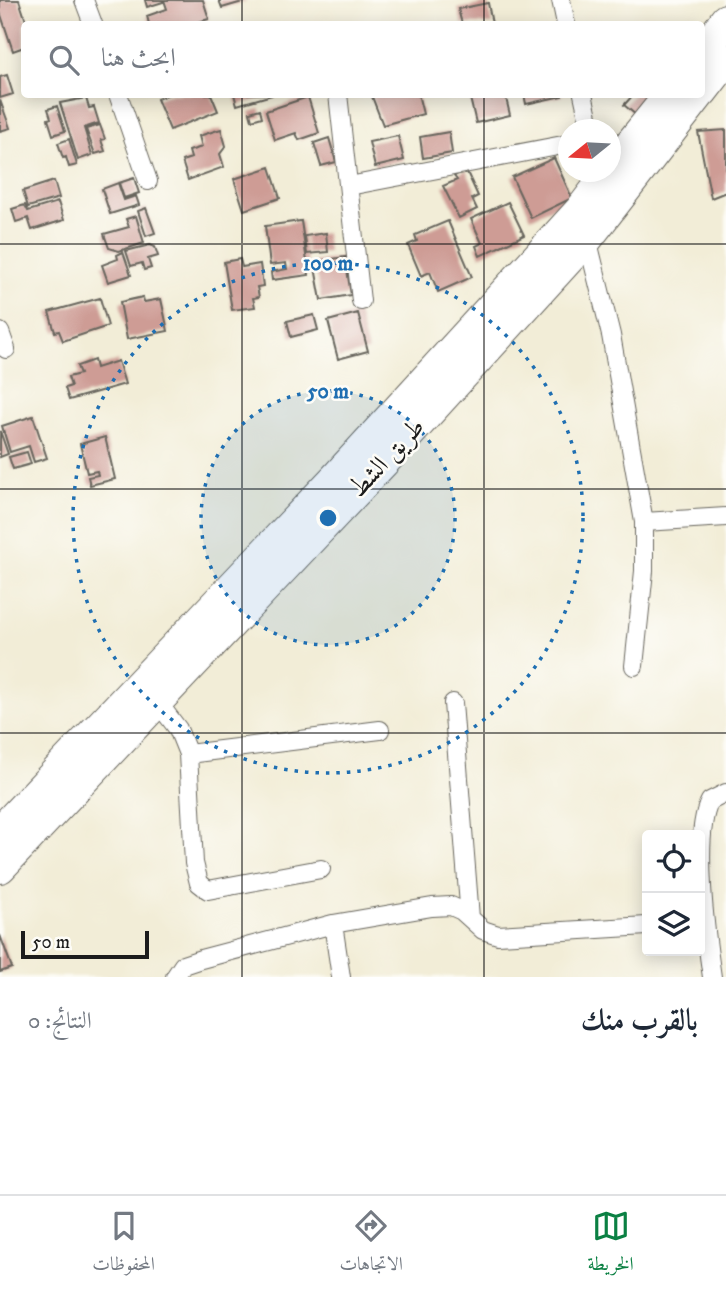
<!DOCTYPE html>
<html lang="ar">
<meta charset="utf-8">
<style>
body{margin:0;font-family:"IM FELL DW Pica",Amiri,serif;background:#f2f2f3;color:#1f2937;direction:rtl}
.controls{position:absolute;right:21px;bottom:21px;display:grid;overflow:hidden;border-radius:7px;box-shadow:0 4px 18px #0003}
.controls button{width:63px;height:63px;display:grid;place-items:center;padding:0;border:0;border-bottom:2px solid #e0e1e3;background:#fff;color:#1f2937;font:35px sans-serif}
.compass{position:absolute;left:558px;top:119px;width:63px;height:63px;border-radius:50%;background:#fff;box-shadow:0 4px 18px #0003;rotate:252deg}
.scale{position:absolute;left:21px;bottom:18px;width:128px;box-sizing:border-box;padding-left:7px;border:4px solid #1c1c1c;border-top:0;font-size:19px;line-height:24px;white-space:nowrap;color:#1c1c1c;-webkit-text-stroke:5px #fdfcf7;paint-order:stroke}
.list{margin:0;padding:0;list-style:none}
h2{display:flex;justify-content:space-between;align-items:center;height:91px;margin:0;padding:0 28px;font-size:30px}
h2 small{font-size:23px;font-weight:400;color:#747a83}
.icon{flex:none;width:38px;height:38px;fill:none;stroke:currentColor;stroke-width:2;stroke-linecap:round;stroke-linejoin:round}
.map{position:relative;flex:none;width:726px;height:977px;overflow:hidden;direction:ltr}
.search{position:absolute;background:#fff;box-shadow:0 4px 18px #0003;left:21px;right:21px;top:21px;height:77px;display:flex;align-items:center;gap:18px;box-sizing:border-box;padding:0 24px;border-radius:7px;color:#747a83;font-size:26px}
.sheet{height:217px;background:#fff}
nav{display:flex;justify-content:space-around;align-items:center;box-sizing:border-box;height:98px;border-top:2px solid #e0e1e3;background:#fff;font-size:19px;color:#747a83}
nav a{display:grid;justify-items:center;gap:4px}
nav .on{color:#0b8043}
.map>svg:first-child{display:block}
.building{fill:#ce9c95}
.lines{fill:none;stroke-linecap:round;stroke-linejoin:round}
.street-casing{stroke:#67655d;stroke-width:20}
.highway-casing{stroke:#67655d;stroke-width:34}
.street{stroke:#fff;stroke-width:18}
.highway{stroke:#fff;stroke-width:32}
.grid{fill:none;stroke:#1c1c1c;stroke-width:2;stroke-opacity:0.55}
.ring{fill:none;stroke:#1f6fb2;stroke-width:3.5;stroke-dasharray:3.5 7}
.labels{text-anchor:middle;stroke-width:5;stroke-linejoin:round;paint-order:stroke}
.street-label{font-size:26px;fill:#1c1c1c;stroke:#fdfcf7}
.centre{fill:#1f6fb2;stroke:#fdfcf7;stroke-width:3.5}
.ring-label{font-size:21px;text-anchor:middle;font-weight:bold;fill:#1f6fb2;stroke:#fdfcf7;stroke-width:5;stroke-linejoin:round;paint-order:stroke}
</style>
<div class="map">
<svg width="726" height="977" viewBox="0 0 726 977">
<rect width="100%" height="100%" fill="#fdfcf7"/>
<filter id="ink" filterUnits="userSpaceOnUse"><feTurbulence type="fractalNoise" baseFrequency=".0143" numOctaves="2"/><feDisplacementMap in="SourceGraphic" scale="14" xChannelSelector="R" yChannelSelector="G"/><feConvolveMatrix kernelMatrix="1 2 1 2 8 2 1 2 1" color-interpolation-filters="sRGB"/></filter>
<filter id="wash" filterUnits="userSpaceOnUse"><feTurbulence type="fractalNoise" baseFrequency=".00686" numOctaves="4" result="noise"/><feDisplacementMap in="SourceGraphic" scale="28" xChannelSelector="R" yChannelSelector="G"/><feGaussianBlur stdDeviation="1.57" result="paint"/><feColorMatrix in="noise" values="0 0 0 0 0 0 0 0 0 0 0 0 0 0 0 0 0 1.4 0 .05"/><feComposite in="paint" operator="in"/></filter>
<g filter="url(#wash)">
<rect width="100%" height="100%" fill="#f2edd7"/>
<g id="blocks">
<path class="building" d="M0 0H19L27 24H24V47L13 51 0 12Z
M145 0H163V2L147 7Z
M164 0H203L209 19 190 24H149L147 16 167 9Z
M219 0H246V1L222 8Z
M488 3 492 24H462L458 9Z
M7 75 13 94 0 98V77Z
M169 94H211L218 111 170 130 157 99Z
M234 94H272V95L237 105Z
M371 94H418L423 114 383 125Z
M469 94H505L510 115 476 123Z
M524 94H562V96L526 104Z
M634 94H655L636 115 624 105Z
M308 97 319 133 299 140 296 133 275 140 266 111Z
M86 98 89 108 94 107 99 123 84 128 92 155 78 160 60 103Z
M0 100 10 128 0 131Z
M57 106 65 131 53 135 48 119 51 118 48 109Z
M260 109 262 117 252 120 250 112Z
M100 125 105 139 101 140 105 151 95 154 86 129Z
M221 129 226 146 220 154 224 167 188 180 182 161 191 158 189 151 202 147 199 136Z
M726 130V192L711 198 698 132Z
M449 132 452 153 423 158 420 137Z
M398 136 404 160 375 167 369 142Z
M329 138 336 162 321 166 314 143Z
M69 139 77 165 69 167 66 157 63 158 58 143Z
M554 158 572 198 531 218 512 177Z
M270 167 280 198 244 210 234 179Z
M466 170 478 196 472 199 477 209 459 218 443 186 457 180 454 176Z
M134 178 139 193 124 198 119 183Z
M54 181 59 198 28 207 23 191Z
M118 183 124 200 136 196 139 205 110 214 102 189Z
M58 202 64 220 32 230 28 218 16 222 12 209 25 205 28 211Z
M508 202 524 235 480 256 476 246 482 243 471 219Z
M146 208 155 233 146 236 138 211Z
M136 216 144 243 119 251 109 248 104 234 129 227 126 219Z
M301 221 309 275 272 280 271 272 287 269 286 263 270 265 265 226Z
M448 221 472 277 438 292 430 272 421 276 408 245 417 241 415 235Z
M326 233 328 252 307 254 305 236Z
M150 245 155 247 158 256 148 259 151 268 144 270 142 263 131 266 126 251Z
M123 252 131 275 108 282 102 265 118 259 117 255Z
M345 257 351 295 321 300 314 262Z
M240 259 242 267 260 264 263 286 257 287 259 297 253 298 255 307 232 310 224 262Z
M143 297 144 302 161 299 168 331 127 339 120 302Z
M100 298 108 326 63 341 59 331 55 332 49 312Z
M358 313 368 351 338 359 328 321Z
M314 315 318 330 291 337 287 321Z
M94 360 96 368 118 361 125 384 69 400 65 388 71 386 68 377 80 374 77 366Z
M33 416 47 458 34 462 29 446 10 452 2 426Z
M0 431 8 454 0 457Z
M105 437 115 479 90 485 88 477 98 475 97 471 87 473 80 444Z
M27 452 31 464 13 469 9 457Z
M0 935 12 968 0 972Z"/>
</g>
</g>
<g filter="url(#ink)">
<use href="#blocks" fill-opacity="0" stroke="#67655d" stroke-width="2"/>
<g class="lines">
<defs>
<path id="street" d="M84 0 93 24
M561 0 566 24
M118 94 148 181
M338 94 361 301
M583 94 591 130
M349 186 568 144
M587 238 611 335 644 522V571L634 666
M0 332 6 349
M644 522 726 517
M156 700 178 729 188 754 194 863 199 883 208 890 321 869
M453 703 470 918
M188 754 380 730
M333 924 341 977
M175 977 183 965 201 959 333 924 432 907 451 906 462 911 483 930 498 935 647 926
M712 977C706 937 692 834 710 801L726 793"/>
<path id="highway" d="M702 54 726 20
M702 91 726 60
M610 170 671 94
M0 832 336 478 582 209 610 172
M0 867 383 462 587 238 699 94"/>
</defs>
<use href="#street" class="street-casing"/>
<use href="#highway" class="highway-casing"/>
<use href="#street" class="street"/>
<use href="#highway" class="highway"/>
</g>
</g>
<path class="grid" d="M242 0V24M484 0V24M242 94V977M484 94V977M0 244H726M0 489H726M0 733H726"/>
<circle cx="328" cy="518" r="127" fill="#1f6fb2" fill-opacity=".12"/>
<g class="ring">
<circle cx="328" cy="518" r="127"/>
<circle cx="328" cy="518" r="255"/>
</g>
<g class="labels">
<g class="street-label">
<text transform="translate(386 457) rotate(-47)" y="9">طريق الشط</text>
</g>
</g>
<circle cx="328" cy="518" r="10" class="centre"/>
<g class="ring-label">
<text x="328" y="270">100 m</text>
<text x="328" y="398">50 m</text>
</g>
</svg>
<div class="controls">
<button><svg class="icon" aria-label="locate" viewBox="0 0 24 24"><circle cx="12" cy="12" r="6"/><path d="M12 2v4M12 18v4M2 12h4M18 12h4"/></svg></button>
<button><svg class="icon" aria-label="layers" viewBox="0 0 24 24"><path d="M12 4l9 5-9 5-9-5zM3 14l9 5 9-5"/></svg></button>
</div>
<svg class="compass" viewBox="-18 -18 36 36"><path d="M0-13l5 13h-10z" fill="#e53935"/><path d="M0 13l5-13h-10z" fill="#747a83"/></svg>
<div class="scale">50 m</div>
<div class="search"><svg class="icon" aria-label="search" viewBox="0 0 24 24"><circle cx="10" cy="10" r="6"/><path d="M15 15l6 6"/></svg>ابحث هنا</div>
</div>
<section class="sheet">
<h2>بالقرب منك<small>النتائج: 0</small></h2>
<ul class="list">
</ul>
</section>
<nav>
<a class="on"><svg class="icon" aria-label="map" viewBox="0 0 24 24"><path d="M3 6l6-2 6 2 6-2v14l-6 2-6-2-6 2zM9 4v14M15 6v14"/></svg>الخريطة</a>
<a><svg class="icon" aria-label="directions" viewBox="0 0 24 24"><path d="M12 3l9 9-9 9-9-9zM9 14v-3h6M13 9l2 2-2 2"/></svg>الاتجاهات</a>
<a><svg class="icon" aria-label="saved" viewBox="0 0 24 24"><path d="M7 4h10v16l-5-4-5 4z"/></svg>المحفوظات</a>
</nav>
